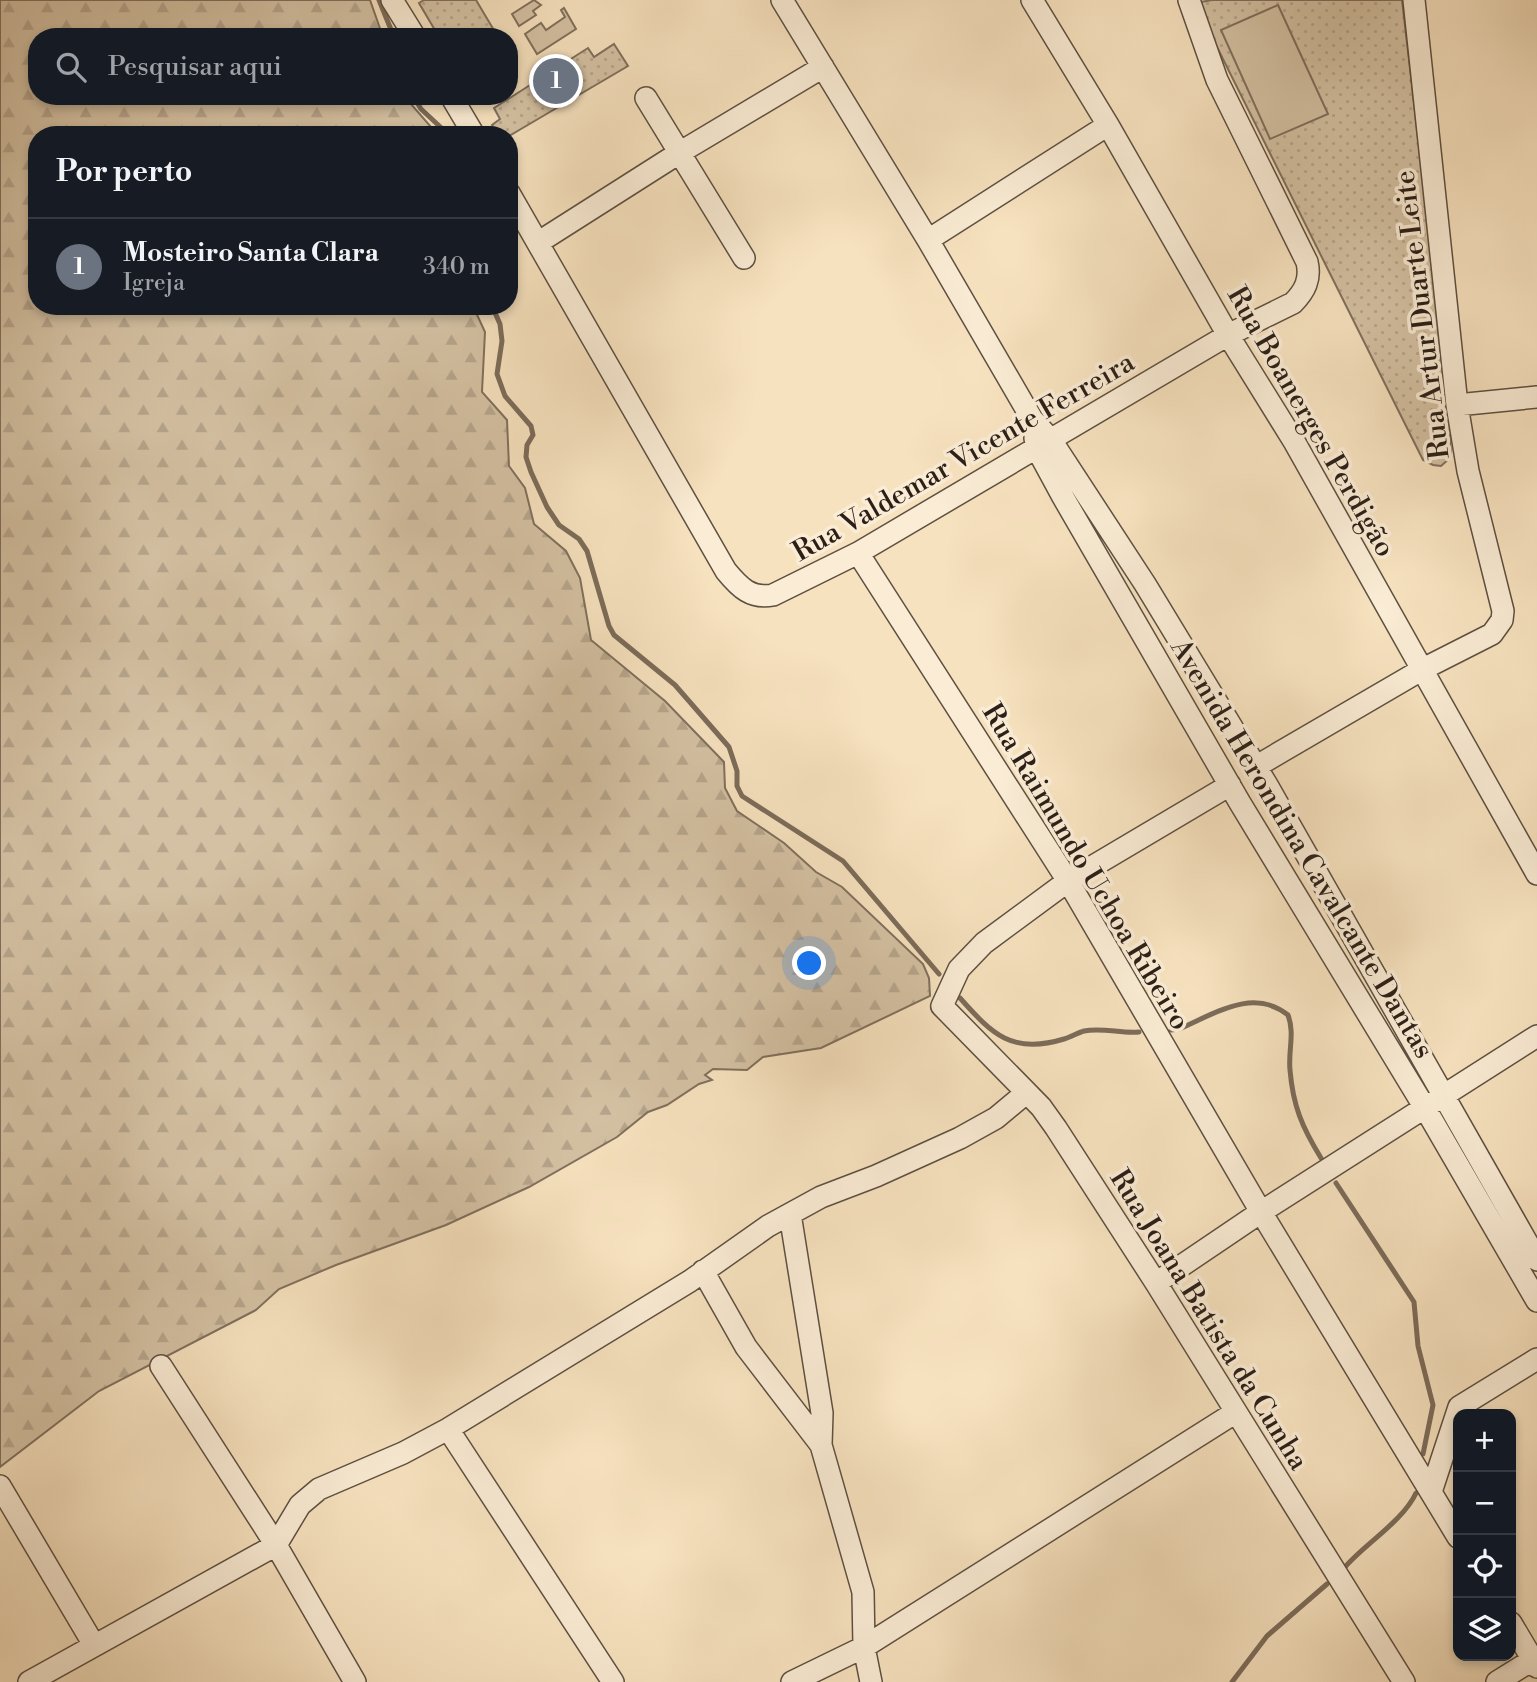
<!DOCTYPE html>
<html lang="pt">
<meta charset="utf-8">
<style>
body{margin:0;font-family:"Libre Bodoni",serif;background:#242831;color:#f1f3f6}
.controls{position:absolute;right:21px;bottom:21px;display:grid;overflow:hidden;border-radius:14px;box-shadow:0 4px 10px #0003}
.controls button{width:63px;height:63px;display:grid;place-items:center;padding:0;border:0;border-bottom:2px solid #363941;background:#171b24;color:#f1f3f6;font:35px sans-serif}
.you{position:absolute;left:810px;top:964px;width:24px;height:24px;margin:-18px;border:5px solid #fff;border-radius:50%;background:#1a73e8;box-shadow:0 0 0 10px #1a73e833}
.badge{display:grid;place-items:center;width:46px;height:46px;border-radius:50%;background:#7c3aed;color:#fff;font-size:23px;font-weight:700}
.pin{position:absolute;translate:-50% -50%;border:4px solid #fff;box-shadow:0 2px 7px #0006}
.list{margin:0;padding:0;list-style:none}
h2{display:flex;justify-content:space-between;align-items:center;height:91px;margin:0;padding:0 28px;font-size:30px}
h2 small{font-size:23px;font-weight:400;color:#9ea1a6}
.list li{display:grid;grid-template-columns:46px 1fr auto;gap:21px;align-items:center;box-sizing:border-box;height:98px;padding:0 28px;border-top:2px solid #363941}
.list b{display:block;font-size:26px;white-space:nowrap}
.list p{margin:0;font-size:23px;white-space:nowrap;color:#9ea1a6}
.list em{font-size:23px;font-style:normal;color:#9ea1a6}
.icon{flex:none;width:38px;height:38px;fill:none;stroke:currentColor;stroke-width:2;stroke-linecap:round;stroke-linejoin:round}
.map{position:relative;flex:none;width:1537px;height:1682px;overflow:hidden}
.search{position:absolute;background:#171b24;box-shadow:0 4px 10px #0003;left:28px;top:28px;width:490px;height:77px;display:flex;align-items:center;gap:18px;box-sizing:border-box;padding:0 24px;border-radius:28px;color:#9ea1a6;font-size:26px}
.panel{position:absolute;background:#171b24;box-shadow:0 4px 10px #0003;left:28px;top:126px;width:490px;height:189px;border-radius:28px}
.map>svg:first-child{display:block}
.grass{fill:url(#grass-dots);stroke:#80705e;stroke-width:2}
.forest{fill:url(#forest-firs);stroke:#80705e;stroke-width:2}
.garden{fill:#d4c1a3;stroke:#80705e;stroke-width:2}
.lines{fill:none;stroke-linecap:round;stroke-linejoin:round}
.stream{stroke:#7c6c5a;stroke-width:5}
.street-casing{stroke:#5e5042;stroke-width:24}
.street{stroke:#faecd5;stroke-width:21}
.labels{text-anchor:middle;stroke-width:7;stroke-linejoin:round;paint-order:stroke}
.street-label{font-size:28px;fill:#2b1f18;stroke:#faecd5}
</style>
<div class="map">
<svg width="1537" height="1682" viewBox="0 0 1537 1682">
<defs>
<pattern id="grass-dots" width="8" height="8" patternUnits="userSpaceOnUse" patternTransform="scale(1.75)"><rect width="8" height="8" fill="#d4c1a3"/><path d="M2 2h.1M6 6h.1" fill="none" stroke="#b6a58c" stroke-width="1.8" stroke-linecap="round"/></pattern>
<pattern id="forest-firs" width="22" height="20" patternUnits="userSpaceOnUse" patternTransform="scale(1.75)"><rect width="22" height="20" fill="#d4c1a3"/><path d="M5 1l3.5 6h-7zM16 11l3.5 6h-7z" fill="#b6a58c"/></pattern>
</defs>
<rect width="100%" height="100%" fill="#f7e2bf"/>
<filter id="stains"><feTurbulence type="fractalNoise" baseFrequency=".00286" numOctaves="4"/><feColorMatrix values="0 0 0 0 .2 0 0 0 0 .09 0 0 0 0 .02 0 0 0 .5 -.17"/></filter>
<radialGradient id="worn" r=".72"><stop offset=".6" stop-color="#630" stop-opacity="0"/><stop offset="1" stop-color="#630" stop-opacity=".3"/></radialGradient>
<path class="grass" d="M424 0H476L498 37H439L419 3Z
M1212 0H1402L1436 293 1451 451 1450 458 1441 466 1433 465 1423 460 1198 9 1201 2Z
M614 44 628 66 509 136 498 135 492 125 500 119 494 108 588 48 594 57Z"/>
<path class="forest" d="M0 0H370L383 37H37V96H404L438 135H37V306H473L485 332 482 392 507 420 509 466 525 488 534 524 566 551 580 578 591 640 665 701 724 762 725 788 737 811 784 843 816 872 842 887 923 964 929 978 930 996 821 1048 763 1057 747 1070 713 1069 705 1075 712 1080 699 1084 667 1105 648 1112 617 1137 529 1187 446 1225 336 1265 279 1289 256 1310 99 1391 0 1467Z"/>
<path class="garden" d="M534 0 541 5 533 11 536 15 519 26 512 14Z
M1278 5 1328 114 1270 139 1221 30Z
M564 8 576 29 537 54 525 34 541 23 546 30 565 17 561 10Z"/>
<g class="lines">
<path class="stream" d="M379 0 394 37
M413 96 421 109 449 135
M492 306 500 324 502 341 497 374 505 396 531 426 533 435 527 445 526 457 531 472 547 507 559 525 579 539 587 551 609 626 614 635 675 685 729 747 737 771V786L742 796 843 861 939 974
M960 998C992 1034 1012 1055 1064 1039 1071 1037 1077 1033 1084 1031 1102 1027 1122 1034 1139 1032
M1171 1030 1179 1029C1214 1014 1253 987 1288 1015 1295 1033 1288 1051 1290 1070 1293 1106 1302 1127 1321 1158
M1336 1183 1414 1302 1418 1346 1433 1405 1423 1454
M1345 1567C1366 1543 1403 1521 1416 1493
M1232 1682 1267 1636 1327 1584"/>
<defs>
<path id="street" d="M392 0 415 37
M782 0 928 240 1032 419 1051 440 1145 584 1267 785 1537 1260
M1032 0 1108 125 1228 335 1295 443 1537 874
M451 96 474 135
M646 98 744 258
M509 193 726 571C740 588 751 599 773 595L858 553 1228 335 1293 303C1305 291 1311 279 1307 262L1217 80 1189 0
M928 240 1108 125
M539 242 679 153 823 67
M1457 405 1537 397
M1035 438 1037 449 1063 497 1240 803 1425 1108 1537 1301
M858 553 1068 881 1261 1212 1458 1537
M1255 767 1423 669 1492 634 1502 620 1503 611 1468 471 1457 405 1414 0
M1230 785 1068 881 984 943 959 969 942 1006 1041 1107 1056 1128 1156 1283 1404 1682
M790 1214 822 1413 821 1445
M703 1271 746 1347 821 1445 863 1592 864 1647 871 1682
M1156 1283 1261 1212 1537 1036
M161 1366 276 1545 355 1682
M448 1429 613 1682
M0 1486 94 1645
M1431 1492 1459 1407 1537 1359
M1511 1623 1537 1667
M29 1682 276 1545 300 1505 319 1489 403 1453 448 1429 690 1281 768 1226 821 1197 876 1176 960 1138 996 1118 1026 1093
M792 1682 864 1647 1236 1412
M1497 1682 1537 1657"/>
</defs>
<use href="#street" class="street-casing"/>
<use href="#street" class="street"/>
</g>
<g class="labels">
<g class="street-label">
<text transform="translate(1421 315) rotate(-97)" y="10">Rua Artur Duarte Leite</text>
<text transform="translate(1312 421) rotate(60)" y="10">Rua Boanerges Perdigão</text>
<text transform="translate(963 456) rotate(-30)" y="10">Rua Valdemar Vicente Ferreira</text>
<text transform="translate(1303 848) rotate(59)" y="10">Avenida Herondina Cavalcante Dantas</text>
<text transform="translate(1087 866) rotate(59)" y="10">Rua Raimundo Uchoa Ribeiro</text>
<text transform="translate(1210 1319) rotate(58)" y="10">Rua Joana Batista da Cunha</text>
</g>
</g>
<rect width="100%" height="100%" filter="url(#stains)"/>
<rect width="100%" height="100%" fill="url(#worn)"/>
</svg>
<div class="controls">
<button>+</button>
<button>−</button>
<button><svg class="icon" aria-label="locate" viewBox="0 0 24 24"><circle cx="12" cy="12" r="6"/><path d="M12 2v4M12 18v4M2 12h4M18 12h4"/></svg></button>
<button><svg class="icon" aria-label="layers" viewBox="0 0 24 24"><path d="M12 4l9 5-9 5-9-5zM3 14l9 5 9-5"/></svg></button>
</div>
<div class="you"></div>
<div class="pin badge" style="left:556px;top:81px;background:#6b7280">1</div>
<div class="search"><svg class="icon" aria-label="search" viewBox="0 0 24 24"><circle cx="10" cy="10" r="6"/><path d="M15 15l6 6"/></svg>Pesquisar aqui</div>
<section class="panel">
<h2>Por perto<small></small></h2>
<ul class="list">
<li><span class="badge" style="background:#6b7280">1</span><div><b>Mosteiro Santa Clara</b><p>Igreja</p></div><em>340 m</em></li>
</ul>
</section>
</div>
